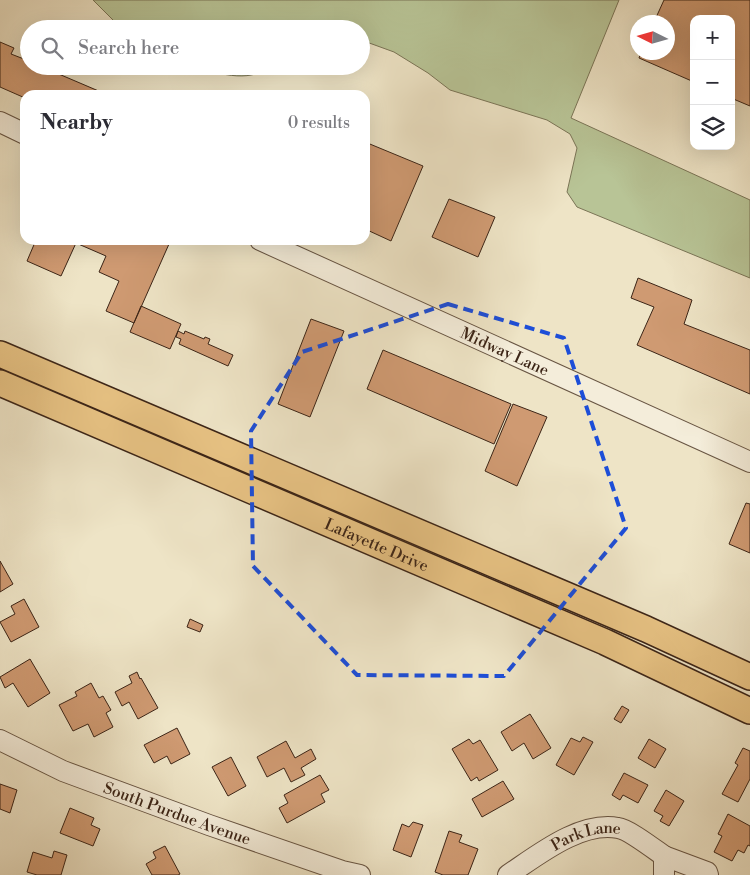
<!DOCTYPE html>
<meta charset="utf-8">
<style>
body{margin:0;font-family:"Libre Bodoni",serif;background:#f7f7f7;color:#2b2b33}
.controls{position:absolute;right:15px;top:15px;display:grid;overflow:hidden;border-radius:10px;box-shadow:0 5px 20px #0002}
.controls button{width:45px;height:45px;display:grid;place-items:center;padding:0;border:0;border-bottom:1px solid #e1e1e2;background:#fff;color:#2b2b33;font:25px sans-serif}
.compass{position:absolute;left:630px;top:15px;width:45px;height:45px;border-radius:50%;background:#fff;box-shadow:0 5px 20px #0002;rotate:275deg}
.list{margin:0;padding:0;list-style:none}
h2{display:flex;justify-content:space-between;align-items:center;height:65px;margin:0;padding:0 20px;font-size:21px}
h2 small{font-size:16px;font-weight:400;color:#7c7c81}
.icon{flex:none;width:28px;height:28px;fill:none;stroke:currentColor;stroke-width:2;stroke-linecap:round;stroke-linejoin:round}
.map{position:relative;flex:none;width:750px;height:875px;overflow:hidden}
.search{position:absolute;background:#fff;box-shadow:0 5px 20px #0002;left:20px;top:20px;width:350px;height:55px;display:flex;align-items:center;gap:12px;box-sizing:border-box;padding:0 18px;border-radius:28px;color:#7c7c81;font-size:19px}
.panel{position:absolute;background:#fff;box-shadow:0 5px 20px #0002;left:20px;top:90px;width:350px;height:155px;border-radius:15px}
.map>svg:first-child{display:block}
.green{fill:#b8c496;stroke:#7a7456}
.building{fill:#cf9a72;stroke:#3c2517}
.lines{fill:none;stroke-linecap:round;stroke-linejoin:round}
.minor-casing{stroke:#685543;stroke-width:22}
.major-casing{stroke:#3c2517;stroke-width:28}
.minor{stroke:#f4edda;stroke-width:20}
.major{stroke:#e7c283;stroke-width:25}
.marked{fill:none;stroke:#1d4ed8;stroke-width:4;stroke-dasharray:10 6;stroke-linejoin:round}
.labels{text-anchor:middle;stroke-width:4;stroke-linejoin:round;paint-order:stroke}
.street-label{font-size:16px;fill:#3c2517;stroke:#f4edda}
</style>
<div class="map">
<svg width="750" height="875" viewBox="0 0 750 875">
<rect width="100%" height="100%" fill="#eee4c6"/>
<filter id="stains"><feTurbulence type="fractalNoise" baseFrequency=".004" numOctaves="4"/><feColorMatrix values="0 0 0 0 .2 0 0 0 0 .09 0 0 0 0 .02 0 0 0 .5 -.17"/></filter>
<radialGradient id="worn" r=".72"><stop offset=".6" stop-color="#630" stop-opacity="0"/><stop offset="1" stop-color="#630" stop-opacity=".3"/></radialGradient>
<path class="green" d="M93 0H619L571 118 750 200V278L577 207 567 192 577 148 570 134 547 120 450 90 428 73 394 52 361 40V29H127L114 21Z
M190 66H270C248 85 216 72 190 66Z"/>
<path class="building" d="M664 0H750V106L731 98V19H694V82L639 58 641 52H668V22H654Z
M0 42 14 48 11 54 29 61V66H40L108 95H25V98L0 87Z
M365 142 423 166 391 241 365 229Z
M449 199 495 217 478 257 432 237Z
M36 240H161L169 244 134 323 106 311 119 281 99 272 106 256 76 243 61 276 27 261Z
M638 278 692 300 684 324 750 350V394L637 345 654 307 631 298Z
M141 306 181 324 170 349 130 332Z
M311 319 344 331 310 417 278 404Z
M178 331 184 334 185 331 204 339 205 337 210 339 208 344 233 355 228 366 179 344 181 339 176 337Z
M383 350 511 404 494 444 367 389Z
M513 404 547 417 517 486 485 471Z
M746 503 750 504V553L729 544Z
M0 561 13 584 0 592Z
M24 599 39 627 11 642 0 622 15 614 11 606Z
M190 619 203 625 200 632 187 627Z
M30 659 50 693 28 707 13 683 5 688 0 677Z
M137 672 140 679 141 678 158 708 138 719 129 702 122 706 115 692 132 683 129 676Z
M91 683 99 698 103 696 111 710 106 713 113 727 94 737 88 724 73 731 59 705 77 696 75 692Z
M622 706 629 710 621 723 614 719Z
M530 714 551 748 533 759 524 743 512 751 501 732Z
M177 728 190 754 171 764 167 756 154 763 144 745Z
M583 737 593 742 574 775 556 765 571 738 580 742Z
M469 739 473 744 480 740 498 770 479 781 477 777 471 781 452 749Z
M649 739 666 749 655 768 638 758Z
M286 741 295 758 311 749 316 759 301 768 305 775 291 782 284 768 267 777 257 757Z
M743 748 750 751V779L738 802 722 794 738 765 735 763Z
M231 757 246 786 228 796 212 767Z
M624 773 648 785 638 803 623 795 620 800 612 795Z
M320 775 329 790 321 794 325 802 287 823 279 808 288 803 284 795Z
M503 781 514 799 482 817 472 799Z
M0 784 17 790 10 813 0 809Z
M666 790 684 801 669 826 660 821 663 816 654 811Z
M70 808 94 818 91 825 100 829 93 846 60 833Z
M728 814 750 826V846L748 845 744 853 738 850 732 861 714 852 722 836 718 834Z
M413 822 423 825 411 857 393 850 402 824 409 827Z
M449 831 462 835 459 842 478 849 468 875H443L435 872Z
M165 846 180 874 178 875H152L146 864 156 858 153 852Z
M54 851 67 855 61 875H37L27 872 33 852 52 858Z"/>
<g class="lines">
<defs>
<g id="minor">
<path d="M0 122 25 134"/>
<path id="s1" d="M260 240 750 462"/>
<path id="s2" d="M0 740 63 771 209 825 342 871 360 875"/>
<path id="s3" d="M508 875C538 855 580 821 618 828 628 829 654 849 664 856"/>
<path d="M664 875V856L707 872 708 875"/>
</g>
<g id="major">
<path d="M0 354 646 629 750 677"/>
<path id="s4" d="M0 383 605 642 750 711"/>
</g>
</defs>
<use href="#minor" class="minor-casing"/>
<use href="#major" class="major-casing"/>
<use href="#minor" class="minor"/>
<use href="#major" class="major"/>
</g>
<path class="marked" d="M448 304 564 338 626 528 504 676 357 675 253 566 251 431 302 352Z"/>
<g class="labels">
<g class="street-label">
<text dy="6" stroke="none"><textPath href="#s1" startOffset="269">Midway Lane</textPath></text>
<text dy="6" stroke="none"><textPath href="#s4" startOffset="410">Lafayette Drive</textPath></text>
<text dy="6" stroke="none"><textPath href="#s2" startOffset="192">South Purdue Avenue</textPath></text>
<text dy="6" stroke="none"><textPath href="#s3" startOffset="89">Park Lane</textPath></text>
</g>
</g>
<rect width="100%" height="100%" filter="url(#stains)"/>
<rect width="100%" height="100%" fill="url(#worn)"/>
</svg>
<div class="controls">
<button>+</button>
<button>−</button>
<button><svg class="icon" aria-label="layers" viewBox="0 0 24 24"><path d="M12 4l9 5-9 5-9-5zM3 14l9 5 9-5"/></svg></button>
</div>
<svg class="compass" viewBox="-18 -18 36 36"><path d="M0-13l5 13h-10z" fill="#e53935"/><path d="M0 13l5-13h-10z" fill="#7c7c81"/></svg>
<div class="search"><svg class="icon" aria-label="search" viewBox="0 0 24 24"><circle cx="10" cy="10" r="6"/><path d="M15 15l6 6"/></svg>Search here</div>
<section class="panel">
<h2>Nearby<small>0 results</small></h2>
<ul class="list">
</ul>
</section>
</div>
